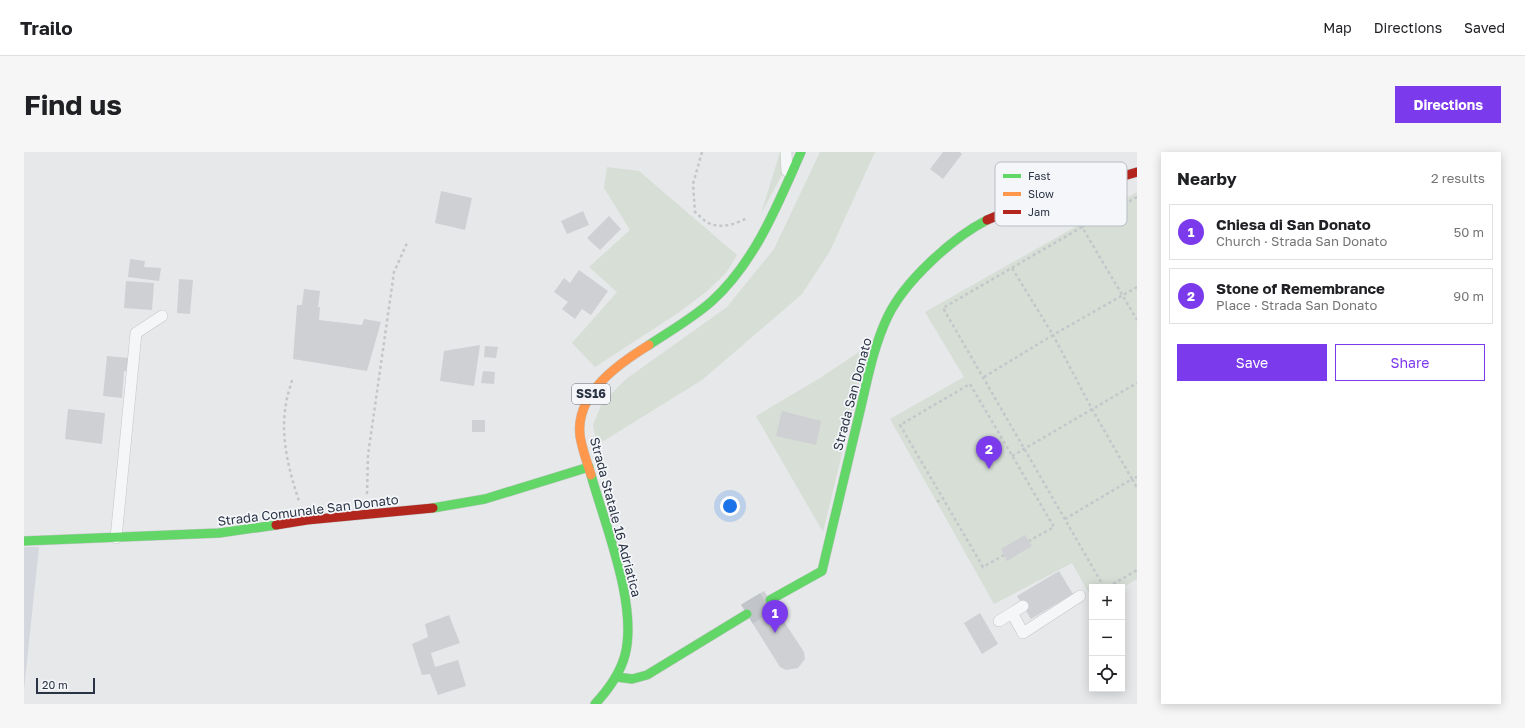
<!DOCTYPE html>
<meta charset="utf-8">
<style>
body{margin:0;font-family:"Golos Text",sans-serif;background:#f6f6f6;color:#202124}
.controls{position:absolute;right:12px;bottom:12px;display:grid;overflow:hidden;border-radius:0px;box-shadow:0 2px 10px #0003}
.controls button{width:36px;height:36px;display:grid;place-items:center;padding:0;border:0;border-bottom:1px solid #e0e0e0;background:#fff;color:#202124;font:20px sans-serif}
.scale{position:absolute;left:12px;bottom:10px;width:59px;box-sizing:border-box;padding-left:4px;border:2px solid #2b3445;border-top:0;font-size:11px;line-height:14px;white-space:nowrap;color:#2b3445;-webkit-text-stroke:3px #f4f6f9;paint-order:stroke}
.you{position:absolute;left:706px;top:354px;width:14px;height:14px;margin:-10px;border:3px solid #fff;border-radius:50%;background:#1a73e8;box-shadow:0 0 0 6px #1a73e833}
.badge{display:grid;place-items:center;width:26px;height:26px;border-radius:50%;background:#7c3aed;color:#fff;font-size:13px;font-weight:700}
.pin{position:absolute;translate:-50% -33px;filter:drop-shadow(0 1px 2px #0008)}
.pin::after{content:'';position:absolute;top:21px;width:14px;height:12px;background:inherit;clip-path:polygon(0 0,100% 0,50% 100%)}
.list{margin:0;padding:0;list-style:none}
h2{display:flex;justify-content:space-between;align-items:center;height:52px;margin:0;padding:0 16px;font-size:17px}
h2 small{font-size:13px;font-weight:400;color:#757577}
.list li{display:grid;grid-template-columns:26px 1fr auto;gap:12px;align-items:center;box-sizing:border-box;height:56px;margin:0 8px 8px;padding:0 8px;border:1px solid #e0e0e0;border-radius:0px}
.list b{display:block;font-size:15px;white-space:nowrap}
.list p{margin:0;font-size:13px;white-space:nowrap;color:#757577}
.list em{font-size:13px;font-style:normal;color:#757577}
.actions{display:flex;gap:8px;padding:12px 16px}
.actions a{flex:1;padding:9px 0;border:1px solid #7c3aed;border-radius:0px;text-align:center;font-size:14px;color:#7c3aed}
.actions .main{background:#7c3aed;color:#fff}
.icon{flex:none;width:22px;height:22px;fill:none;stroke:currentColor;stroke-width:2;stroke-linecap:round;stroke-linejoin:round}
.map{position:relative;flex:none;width:1113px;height:552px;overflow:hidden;border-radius:0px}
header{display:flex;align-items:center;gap:24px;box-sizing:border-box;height:56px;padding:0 20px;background:#fff;border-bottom:1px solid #e0e0e0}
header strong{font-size:19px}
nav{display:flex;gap:22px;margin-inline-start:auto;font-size:14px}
.intro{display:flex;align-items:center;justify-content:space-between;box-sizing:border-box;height:96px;padding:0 24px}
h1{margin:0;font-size:28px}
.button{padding:10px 18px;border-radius:0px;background:#7c3aed;color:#fff;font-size:14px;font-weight:700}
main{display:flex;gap:24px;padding:0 24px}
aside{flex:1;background:#fff;border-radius:0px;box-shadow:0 2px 10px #0003}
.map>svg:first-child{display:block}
.built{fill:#d4d7dd}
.green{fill:#d6ded6}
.building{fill:#ced0d3}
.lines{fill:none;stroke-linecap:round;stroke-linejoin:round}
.secondary-tunnel{stroke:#c1c4c9;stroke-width:22;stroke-dasharray:22 11;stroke-linecap:butt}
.lane-casing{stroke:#c4c6c8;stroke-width:12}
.fast-casing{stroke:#c4c6c8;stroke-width:10}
.slow-casing{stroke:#c4c6c8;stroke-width:10}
.jam-casing{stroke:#c4c6c8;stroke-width:10}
.path{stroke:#c5c6ca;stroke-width:2.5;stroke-dasharray:3 3;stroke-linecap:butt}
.lane{stroke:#f5f6f7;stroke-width:11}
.fast{stroke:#63d668;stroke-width:9}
.slow{stroke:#ff974d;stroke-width:9}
.jam{stroke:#b3261e;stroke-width:9}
.labels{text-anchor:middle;stroke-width:3.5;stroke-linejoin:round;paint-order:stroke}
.shield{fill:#f4f6f9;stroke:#676e7b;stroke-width:1}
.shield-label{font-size:12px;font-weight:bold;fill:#2b3445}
.street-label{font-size:13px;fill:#2b3445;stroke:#f4f6f9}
.key{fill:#f4f6f9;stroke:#b8bcc3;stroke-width:1}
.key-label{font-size:11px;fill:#2b3445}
</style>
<header>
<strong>Trailo</strong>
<nav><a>Map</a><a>Directions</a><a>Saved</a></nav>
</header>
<div class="intro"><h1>Find us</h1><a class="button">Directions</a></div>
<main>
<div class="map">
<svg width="1113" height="552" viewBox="0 0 1113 552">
<rect width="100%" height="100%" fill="#e6e8ea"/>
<path class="built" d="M0 395H15L0 538Z"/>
<path class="green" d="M756 0H770L737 62Z
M796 0H851L806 99 778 142 678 228 573 293 569 273 578 251 602 227 703 155 750 97Z
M583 15 615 19 713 103 702 121 682 140 654 161 571 215 548 191 593 140 565 115 606 78 580 36Z
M1113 40V427L1098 436V435H1068V447L1048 411 970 452 866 267 940 225 901 160Z
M844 194 799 380 732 264 796 226Z"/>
<path class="building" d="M919 0H936L938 2 919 27 906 17Z
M417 39 448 46 441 78 411 71Z
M559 59 565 73 543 82 537 69Z
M585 64 597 77 576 98 563 86Z
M106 107 121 109 120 115 137 116 135 129 104 125Z
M555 118 584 139 567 163 558 157 551 167 538 157 544 150 530 140 540 126 546 131Z
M155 127 169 128 166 162 153 161Z
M102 129 130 131 128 158 100 156Z
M280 137 296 139 294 155H296L295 168 338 173 340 167 357 170 343 219 269 207 273 153H278Z
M456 193 450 234 416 229 420 199Z
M461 194 474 195 472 206 460 205Z
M83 204 105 206 103 219H100L98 246 79 244Z
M459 219 471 220 470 232 457 231Z
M44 257 81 261 78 292 41 287Z
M758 259 797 269 792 293 752 284Z
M448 268H461V280H448Z
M1001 383 1008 394 983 409 977 397Z
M1035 419 1049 442 1007 467 993 444Z
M740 439 780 500 781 507 774 516 762 518 756 515 717 453Z
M956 461 974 492 958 502 940 471Z
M425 463 436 491 407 501 411 515 434 508 442 534 414 543 406 522 398 523 388 492 404 485 401 472Z"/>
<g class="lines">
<path class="secondary-tunnel" d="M723 462 746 448"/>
<defs>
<path id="lane" d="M762 0 763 19
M92 386 112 181 138 164
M988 461 999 454
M975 469 988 461 999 481 1056 444"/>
<path id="fast" d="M625 193C646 179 669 166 688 149 731 110 754 52 777 0
M567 323C581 373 614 453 601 503 596 522 584 538 571 552
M409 356 461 347 565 315
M0 389 195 381 252 373
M746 448 798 419C810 367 823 315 835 263 843 230 849 195 864 164 881 129 928 86 963 68
M593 525 608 527 623 523 723 462"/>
<path id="slow" d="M567 323C563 310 558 297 556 284 551 242 594 212 625 193"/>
<path id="jam" d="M963 68 994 55 1113 20
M252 373 283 368 409 356"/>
</defs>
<use href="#lane" class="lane-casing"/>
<use href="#fast" class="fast-casing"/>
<use href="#slow" class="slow-casing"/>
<use href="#jam" class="jam-casing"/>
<path class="path" d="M678 0 669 32 671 60C675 63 679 68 683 70 695 78 712 72 723 66
M1113 45 1058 75 1113 168
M1058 75 919 156 1080 435
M1113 135 1029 183 1068 257 1108 327 1113 325
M960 225 1029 183 988 116
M268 228C266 236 263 244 262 252 256 285 265 319 275 349
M988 304 1113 231
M343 342 344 303 370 120 384 89
M913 350 919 346
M1041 367 1108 327 1113 336
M980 403 959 415 876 273 946 232 1030 375 1005 389
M1084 435 1113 418"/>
<use href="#lane" class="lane"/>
<use href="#fast" class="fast"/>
<use href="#slow" class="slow"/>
<use href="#jam" class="jam"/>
</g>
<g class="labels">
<rect class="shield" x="548" y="232" width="38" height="20" rx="3"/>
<g class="shield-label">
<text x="567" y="246">SS16</text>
</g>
<g class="street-label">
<text transform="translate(828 242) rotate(-75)" y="5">Strada San Donato</text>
<text transform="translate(284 358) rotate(-7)" y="5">Strada Comunale San Donato</text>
<text transform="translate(592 365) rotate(75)" y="5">Strada Statale 16 Adriatica</text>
</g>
</g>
<rect x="971" y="10" width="132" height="64" rx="6" class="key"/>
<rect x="979" y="22" width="18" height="4" fill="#63d668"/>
<rect x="979" y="40" width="18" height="4" fill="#ff974d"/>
<rect x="979" y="58" width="18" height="4" fill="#b3261e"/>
<g class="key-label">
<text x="1004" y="28">Fast</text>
<text x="1004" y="46">Slow</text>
<text x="1004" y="64">Jam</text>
</g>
</svg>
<div class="controls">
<button>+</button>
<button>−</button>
<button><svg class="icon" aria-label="locate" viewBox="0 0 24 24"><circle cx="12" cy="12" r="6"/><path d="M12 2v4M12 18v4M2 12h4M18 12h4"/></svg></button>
</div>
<div class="scale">20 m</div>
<div class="you"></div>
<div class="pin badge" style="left:751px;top:481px">1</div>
<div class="pin badge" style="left:965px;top:317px">2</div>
</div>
<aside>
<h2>Nearby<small>2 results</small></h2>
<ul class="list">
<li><span class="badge">1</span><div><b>Chiesa di San Donato</b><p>Church · Strada San Donato</p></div><em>50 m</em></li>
<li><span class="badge">2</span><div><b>Stone of Remembrance</b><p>Place · Strada San Donato</p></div><em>90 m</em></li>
</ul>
<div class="actions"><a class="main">Save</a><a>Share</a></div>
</aside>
</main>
